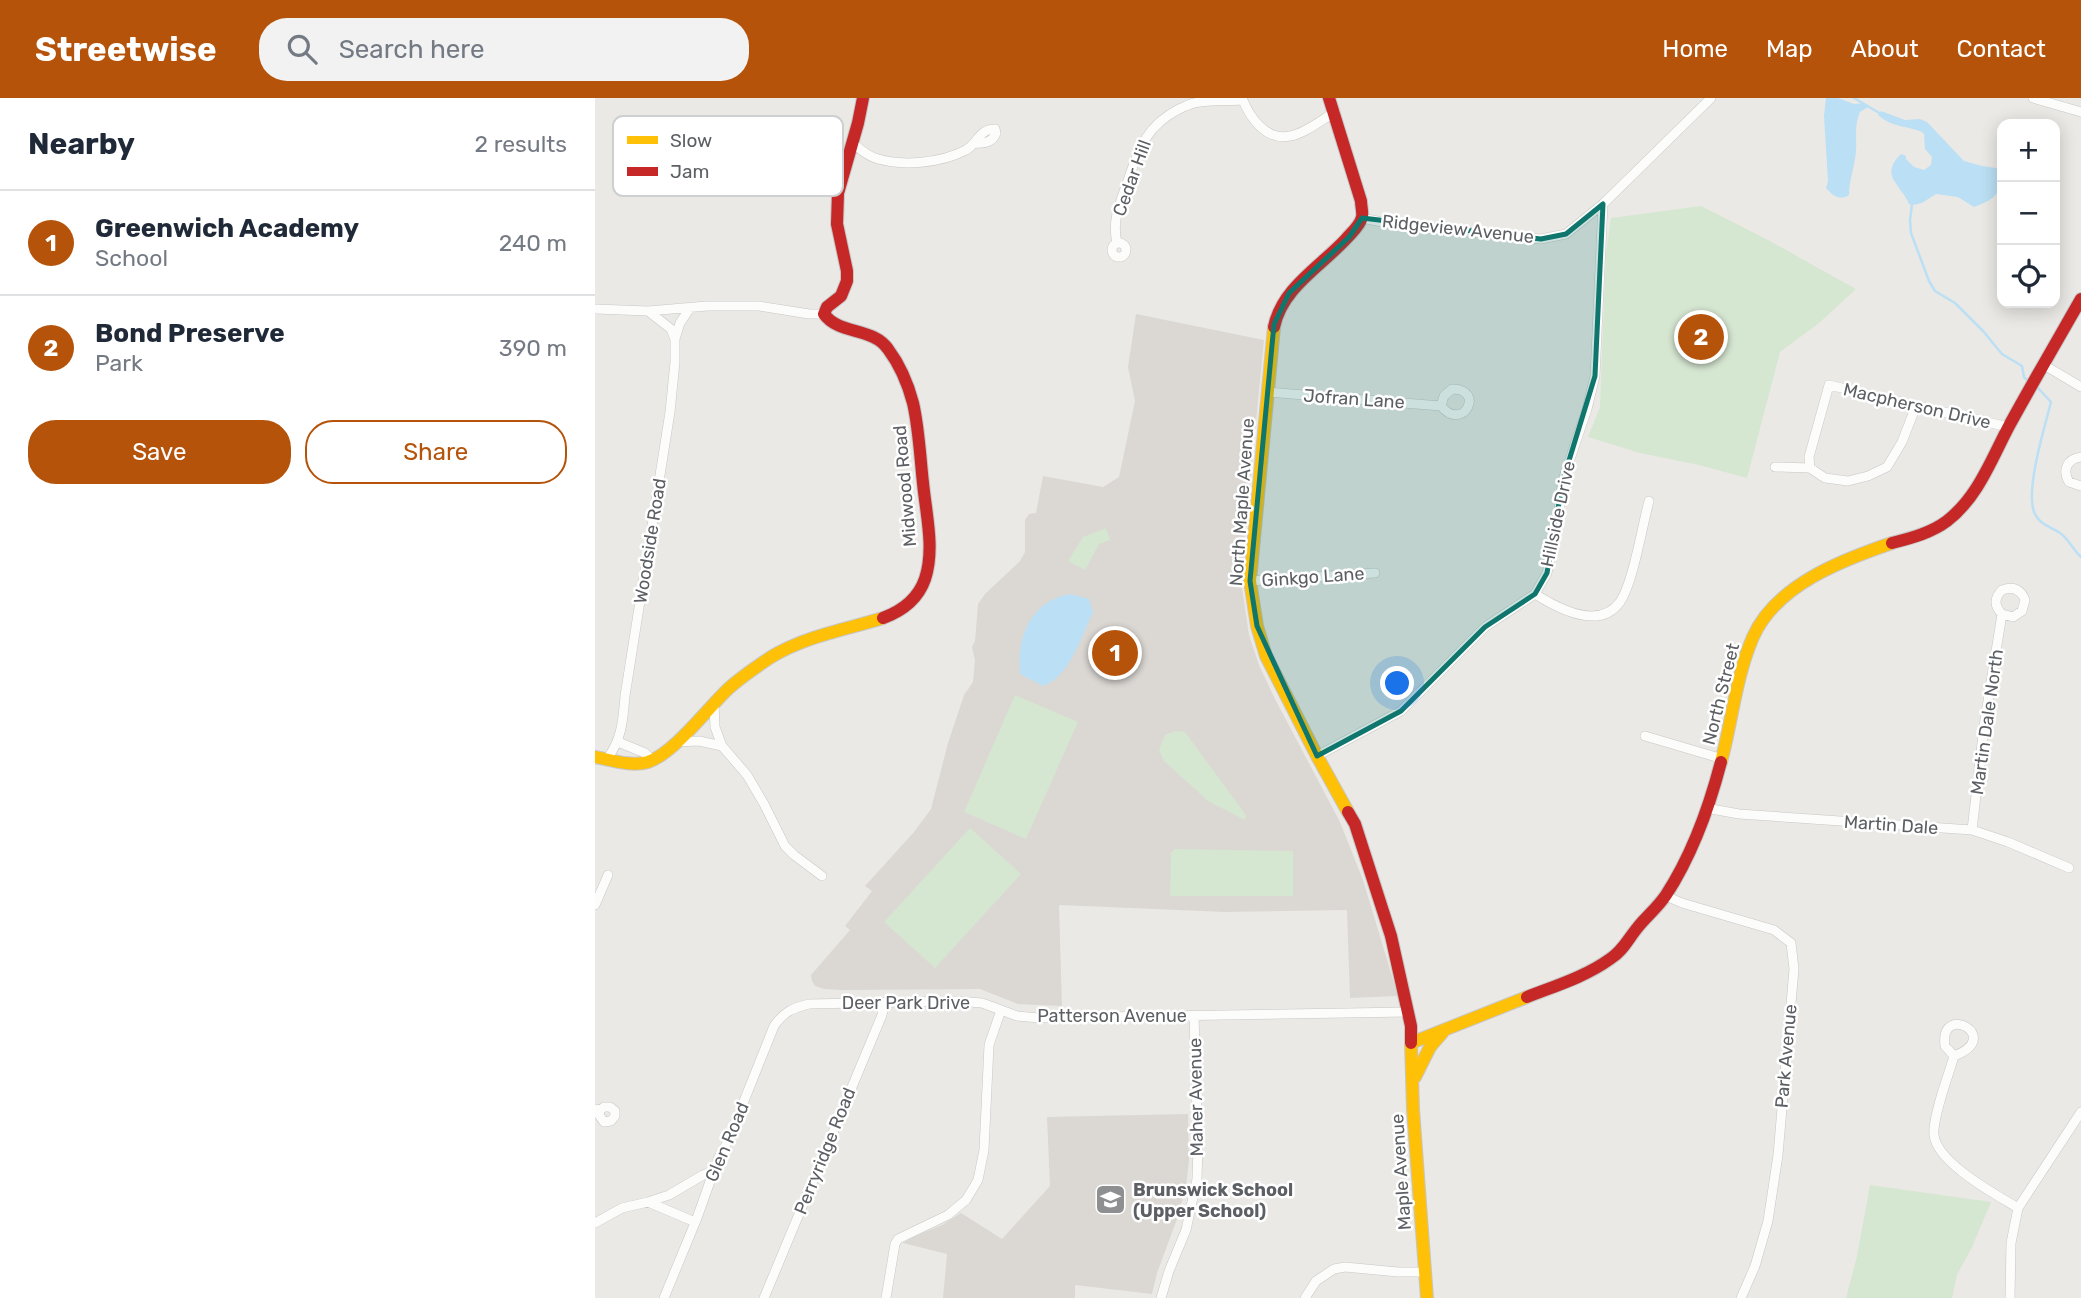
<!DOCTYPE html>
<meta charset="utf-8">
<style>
body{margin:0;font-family:Rubik,sans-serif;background:#f2f2f3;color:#1f2937}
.controls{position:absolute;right:21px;top:21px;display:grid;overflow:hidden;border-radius:14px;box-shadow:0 4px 18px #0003}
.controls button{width:63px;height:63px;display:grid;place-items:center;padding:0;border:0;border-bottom:2px solid #e0e1e3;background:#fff;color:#1f2937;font:35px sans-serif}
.you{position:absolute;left:803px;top:586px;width:24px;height:24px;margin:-18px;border:5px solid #fff;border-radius:50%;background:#1a73e8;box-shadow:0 0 0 10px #1a73e833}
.badge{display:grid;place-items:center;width:46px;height:46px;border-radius:50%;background:#b45309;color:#fff;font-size:23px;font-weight:700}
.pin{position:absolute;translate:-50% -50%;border:4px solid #fff;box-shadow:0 2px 7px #0006}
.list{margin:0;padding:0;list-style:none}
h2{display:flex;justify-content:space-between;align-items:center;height:91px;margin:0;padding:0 28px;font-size:30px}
h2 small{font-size:23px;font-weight:400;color:#747a83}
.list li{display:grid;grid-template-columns:46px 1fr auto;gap:21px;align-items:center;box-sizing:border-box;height:105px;padding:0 28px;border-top:2px solid #e0e1e3}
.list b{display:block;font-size:26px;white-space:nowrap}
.list p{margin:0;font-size:23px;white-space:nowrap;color:#747a83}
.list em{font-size:23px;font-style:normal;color:#747a83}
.actions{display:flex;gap:14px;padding:21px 28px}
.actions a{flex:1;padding:16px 0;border:2px solid #b45309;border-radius:28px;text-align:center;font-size:24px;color:#b45309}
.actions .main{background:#b45309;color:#fff}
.icon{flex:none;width:38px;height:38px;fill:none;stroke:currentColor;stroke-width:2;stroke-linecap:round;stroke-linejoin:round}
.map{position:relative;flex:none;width:1486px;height:1200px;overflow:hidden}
header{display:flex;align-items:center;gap:42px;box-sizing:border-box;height:98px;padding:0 35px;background:#b45309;color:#fff}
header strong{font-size:33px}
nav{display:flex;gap:38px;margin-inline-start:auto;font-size:24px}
.search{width:490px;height:63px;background:#f2f2f3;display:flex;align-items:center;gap:18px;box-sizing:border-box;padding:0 24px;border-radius:28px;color:#747a83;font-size:26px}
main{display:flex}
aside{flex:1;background:#fff}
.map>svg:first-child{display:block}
.education{fill:#dbd8d4}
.green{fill:#d5e6d1}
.water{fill:#bbdff4}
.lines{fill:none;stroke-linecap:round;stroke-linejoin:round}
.stream{stroke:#bbdff4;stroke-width:2.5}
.street-casing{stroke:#c7c7c6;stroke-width:10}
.slow-casing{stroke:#c6c6c6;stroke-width:14}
.jam-casing{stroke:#c6c6c6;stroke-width:14}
.street{stroke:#fcfcfb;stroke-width:9}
.slow{stroke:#ffc107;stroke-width:12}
.jam{stroke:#c62828;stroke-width:12}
.marked{fill:#0f766e;fill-opacity:0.2;stroke:#0f766e;stroke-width:5;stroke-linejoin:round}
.labels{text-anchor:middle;stroke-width:5;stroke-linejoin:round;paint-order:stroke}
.street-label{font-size:18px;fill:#5c5f63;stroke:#fff}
.poi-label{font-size:18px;font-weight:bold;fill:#5c5f63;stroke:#fff;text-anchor:start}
.key{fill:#fff;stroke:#cecfd0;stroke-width:2}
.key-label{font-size:19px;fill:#5c5f63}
</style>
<header>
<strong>Streetwise</strong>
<div class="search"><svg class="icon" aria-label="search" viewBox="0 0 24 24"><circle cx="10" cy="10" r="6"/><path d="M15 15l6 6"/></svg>Search here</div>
<nav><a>Home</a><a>Map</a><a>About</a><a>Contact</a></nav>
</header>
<main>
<aside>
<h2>Nearby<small>2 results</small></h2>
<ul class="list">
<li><span class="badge">1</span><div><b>Greenwich Academy</b><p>School</p></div><em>240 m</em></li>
<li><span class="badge">2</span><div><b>Bond Preserve</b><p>Park</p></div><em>390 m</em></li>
</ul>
<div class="actions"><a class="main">Save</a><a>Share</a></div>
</aside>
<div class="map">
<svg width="1486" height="1200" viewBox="0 0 1486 1200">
<rect width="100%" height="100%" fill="#ebe9e5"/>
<path class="education" d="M541 216 669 242 650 436 647 490 654 537 664 567 679 599 745 724 768 782 803 898 755 900 752 812 630 814 464 807 467 908 423 906 385 891 247 892 229 891 220 888 217 883 216 877 255 832 250 828 277 793 270 788 319 734 336 711 353 645 369 597 378 584 380 562 377 549 380 543 383 506 390 496 425 463 430 454V422L434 416 441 415 448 378 508 389 524 379 540 303 533 269Z
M593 1016 594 1062 591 1089 582 1121 562 1175 557 1196 480 1187V1200H348L352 1156 308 1145 318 1139 347 1127 366 1115 407 1141 455 1088 452 1019Z"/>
<path class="green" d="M1106 108 1173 142 1261 191 1224 225 1185 254 1152 380 1104 367 1045 355 993 339 1005 309 1011 154 1016 120Z
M511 430 515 442 504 446 490 472 473 463 488 439Z
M420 597 483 624 431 741 369 714Z
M580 633 590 634 648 713 651 718 650 722 613 703 569 663 564 652 570 637Z
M375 730 426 776 340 870 289 824Z
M580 751 698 753V798H575L576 755Z
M1275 1087 1396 1104 1377 1149 1362 1177 1357 1200H1251L1262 1158Z"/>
<path class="water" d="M1231 0H1243L1259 6 1269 5 1273 9 1265 14C1259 28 1262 39 1261 53 1260 68 1254 82 1254 97 1245 103 1238 98 1231 90L1233 83 1229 18Z
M1286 13 1310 22 1325 21 1332 24 1369 63 1387 68 1407 71C1407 95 1401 101 1379 109L1363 99 1341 96C1332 101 1325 109 1314 106 1305 85 1284 78 1306 56L1311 58V61L1319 69 1329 72 1336 67 1337 59 1330 51 1329 36 1327 34C1310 27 1298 30 1283 17Z
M475 496 494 501 498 514C487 537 474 580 448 588L425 576C421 539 436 503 475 496Z"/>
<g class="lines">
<path class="stream" d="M1259 0 1286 16
M1317 106 1315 122 1316 135 1334 183 1340 193 1360 205 1388 233 1407 256 1427 268 1429 279 1432 282
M1443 290 1456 304C1450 328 1429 395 1440 416 1445 427 1456 429 1465 435 1473 440 1478 452 1486 459"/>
<defs>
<path id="street" d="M647 0C655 20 671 43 695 38 709 36 728 21 740 14
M1438 0 1486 14
M258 45C265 51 271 57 280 60 307 69 346 65 371 52 383 45 384 31 400 31L401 35C398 44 389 46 380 45
M767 120 807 128 946 141 971 136 1008 106 1116 0
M522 145C517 124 524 107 531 88 543 54 549 29 584 11 589 9 594 6 599 5 614 2 631 3 647 2
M517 152a7 7 0 1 1 14 0a7 7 0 1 1-14 0Z
M0 211 53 213 112 208H164L214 216H229
M80 241 85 225 95 210
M1449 267 1486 289
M673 294 846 308C868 335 891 291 857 291L849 298 846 308
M1486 359C1472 361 1467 372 1474 384L1486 388
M1180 369 1215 370 1230 380 1253 383 1273 378 1292 369 1307 344 1321 308
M1215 370 1214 359 1234 287 1413 329
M655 483 780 475
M940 496C962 510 1004 533 1025 504 1038 485 1047 429 1054 403
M119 606 120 629 127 648 152 677 169 706 190 748 199 757 227 778
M1050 638 1128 661
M23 644 50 655 57 662
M81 644 104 643 127 648
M722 658 806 613 890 529 940 496 952 475 960 442 968 382 992 311 1000 278 1008 106
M12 661C27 641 28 622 30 598L75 314 80 264V241L76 231 53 213
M1111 710 1144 716 1377 732 1413 744 1474 770
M1377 732 1389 628 1407 516C1399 508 1399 500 1407 492 1418 488 1426 491 1430 502L1427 513 1418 519 1407 516
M1071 798 1087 805 1179 832 1196 845 1199 871 1183 1057 1173 1123 1160 1168 1146 1200
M0 807 13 777
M1359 958 1350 948C1344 903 1410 939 1359 958 1354 976 1337 1020 1339 1037 1342 1065 1400 1096 1423 1110
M0 1011 5 1012 9 1009H15L20 1013V1018L16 1023 9 1024 4 1017 5 1012
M53 1104 100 1124
M0 1125 27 1110 53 1104 74 1097 108 1077 119 1073
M69 1200 102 1120 123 1061 133 1043 179 928C189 914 197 910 214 906L362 903 387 905 406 912
M169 1200 287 917 289 905
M291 1200 300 1146 303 1141 353 1117 371 1102 383 1082 389 1052 394 947 406 912 422 918 444 920 813 914
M566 1200 574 1173 591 1132 602 1081 603 1048 599 918
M710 1200 721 1183 739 1171 750 1169 803 1174H831
M1415 1200 1416 1145 1423 1110 1486 1014"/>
<path id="slow" d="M679 229 655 483 662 528 671 558 722 658 753 714
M0 659C16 662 37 669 53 664 79 655 112 611 133 591 146 579 161 569 176 559 211 538 249 532 288 520
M1126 664C1137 623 1141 578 1158 539 1181 487 1247 462 1297 445
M820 979 835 949 848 934
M832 1200 818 1011 816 945 932 899"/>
<path id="jam" d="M268 0 263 25 243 95 242 126 252 173V183L246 198 232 209 229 216C244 237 278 229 293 251 305 267 313 286 318 305 324 331 325 358 328 385 331 416 340 451 330 481 323 501 307 513 288 520
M679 229C687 190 725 169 751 141 756 135 765 128 767 119 768 115 766 108 766 103L734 0
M1297 445C1316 440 1336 435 1352 423 1383 399 1396 362 1414 328 1437 286 1462 243 1486 201
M753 714 760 726 796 838 816 928V945
M932 899C960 888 990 879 1015 861 1028 853 1033 841 1043 829 1052 818 1063 809 1071 797 1097 757 1114 710 1126 664"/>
</defs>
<use href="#street" class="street-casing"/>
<use href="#slow" class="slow-casing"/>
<use href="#jam" class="jam-casing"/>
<use href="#street" class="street"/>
<use href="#slow" class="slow"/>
<use href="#jam" class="jam"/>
</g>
<path class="marked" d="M1008 106 1000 278 968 382 952 475 940 496 890 529 806 613 722 658 662 528 655 483 679 226 694 195 754 139 767 120 946 141 971 136Z"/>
<defs>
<symbol id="school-square" viewBox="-11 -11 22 22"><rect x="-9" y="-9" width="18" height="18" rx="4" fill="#8e8f90" stroke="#fff"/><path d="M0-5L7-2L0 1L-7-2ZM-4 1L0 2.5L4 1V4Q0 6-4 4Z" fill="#fff"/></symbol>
</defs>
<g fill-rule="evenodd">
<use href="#school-square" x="498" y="1084" width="35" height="35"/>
</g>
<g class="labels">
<g class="street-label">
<text transform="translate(537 80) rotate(-70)" y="6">Cedar Hill</text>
<text transform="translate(863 131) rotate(6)" y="6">Ridgeview Avenue</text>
<text transform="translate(759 301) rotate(4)" y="6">Jofran Lane</text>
<text transform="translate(1322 308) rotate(13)" y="6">Macpherson Drive</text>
<text transform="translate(310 388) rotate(-95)" y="6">Midwood Road</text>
<text transform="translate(647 404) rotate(-86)" y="6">North Maple Avenue</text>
<text transform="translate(963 416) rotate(-78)" y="6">Hillside Drive</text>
<text transform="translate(55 443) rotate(-81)" y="6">Woodside Road</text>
<text transform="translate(718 479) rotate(-4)" y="6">Ginkgo Lane</text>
<text transform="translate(1126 596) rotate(-76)" y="6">North Street</text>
<text transform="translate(1392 624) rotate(-82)" y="6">Martin Dale North</text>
<text transform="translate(1296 727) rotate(4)" y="6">Martin Dale</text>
<text x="311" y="911">Deer Park Drive</text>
<text x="517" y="924">Patterson Avenue</text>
<text transform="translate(1191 958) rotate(-85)" y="6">Park Avenue</text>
<text transform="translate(601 999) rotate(-91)" y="6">Maher Avenue</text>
<text transform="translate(132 1044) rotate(-67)" y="6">Glen Road</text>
<text transform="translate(230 1053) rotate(-68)" y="6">Perryridge Road</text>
<text transform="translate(806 1074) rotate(-94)" y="6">Maple Avenue</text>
</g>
<g class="poi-label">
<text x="538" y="1098">Brunswick School<tspan x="538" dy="21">(Upper School)</tspan></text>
</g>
</g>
<rect x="18" y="18" width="230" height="80" rx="10" class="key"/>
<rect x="32" y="38" width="31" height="8" fill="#ffc107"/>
<rect x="32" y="69" width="31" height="9" fill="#c62828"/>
<g class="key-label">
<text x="75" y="49">Slow</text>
<text x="75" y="80">Jam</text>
</g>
</svg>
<div class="controls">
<button>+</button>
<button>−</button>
<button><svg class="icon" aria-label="locate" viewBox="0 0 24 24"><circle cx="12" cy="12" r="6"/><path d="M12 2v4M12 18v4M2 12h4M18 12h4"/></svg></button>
</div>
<div class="you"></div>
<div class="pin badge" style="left:520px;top:555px">1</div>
<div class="pin badge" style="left:1106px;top:239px">2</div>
</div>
</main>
